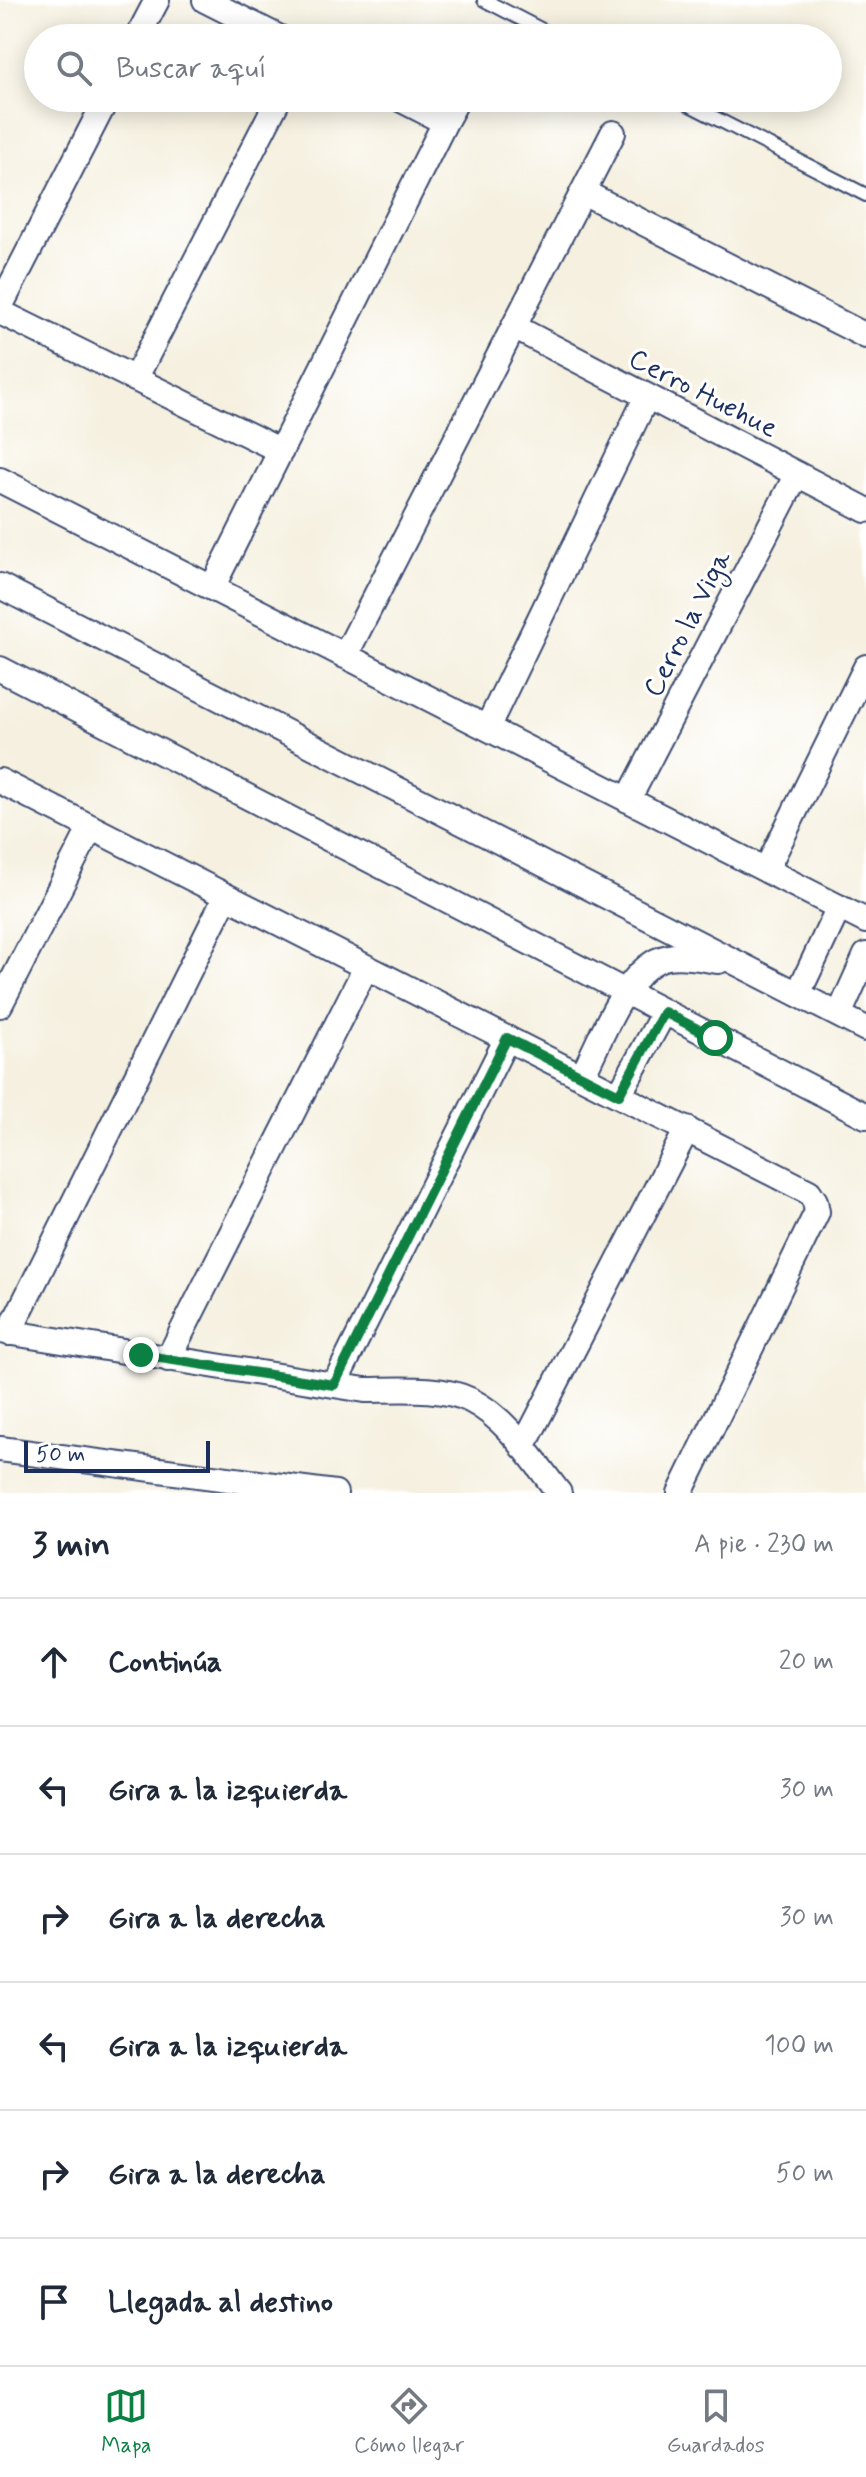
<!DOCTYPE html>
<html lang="es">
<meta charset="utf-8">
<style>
body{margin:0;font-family:Mynerve,sans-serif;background:#f2f2f3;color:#1f2937}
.scale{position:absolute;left:24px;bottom:20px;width:186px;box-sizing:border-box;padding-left:8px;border:4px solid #1b2f5e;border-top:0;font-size:22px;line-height:28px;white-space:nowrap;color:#1b2f5e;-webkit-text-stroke:6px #fff;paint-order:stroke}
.stop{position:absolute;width:24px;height:24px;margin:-18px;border:6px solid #0b8043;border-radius:50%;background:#fff}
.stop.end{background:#0b8043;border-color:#fff;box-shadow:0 2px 8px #0008}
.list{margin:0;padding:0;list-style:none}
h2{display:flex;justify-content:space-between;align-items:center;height:104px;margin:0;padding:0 32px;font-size:34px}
h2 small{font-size:26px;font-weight:400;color:#747a83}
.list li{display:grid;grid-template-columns:52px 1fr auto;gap:24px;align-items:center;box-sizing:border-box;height:128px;padding:0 32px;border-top:2px solid #e0e1e3}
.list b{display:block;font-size:30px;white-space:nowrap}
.list em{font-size:26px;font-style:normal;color:#747a83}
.icon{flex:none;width:44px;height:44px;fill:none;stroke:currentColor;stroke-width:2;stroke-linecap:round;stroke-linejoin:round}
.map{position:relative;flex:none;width:866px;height:1493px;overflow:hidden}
.search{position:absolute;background:#fff;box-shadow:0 4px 20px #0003;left:24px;right:24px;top:24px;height:88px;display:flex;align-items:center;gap:20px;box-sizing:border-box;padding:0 28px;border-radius:44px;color:#747a83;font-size:30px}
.sheet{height:872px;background:#fff}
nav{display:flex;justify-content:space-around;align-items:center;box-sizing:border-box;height:112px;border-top:2px solid #e0e1e3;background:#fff;font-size:22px;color:#747a83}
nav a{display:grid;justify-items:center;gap:4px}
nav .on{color:#0b8043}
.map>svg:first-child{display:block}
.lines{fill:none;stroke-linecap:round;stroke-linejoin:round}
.service-casing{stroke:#3c4c71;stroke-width:16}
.minor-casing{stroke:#3c4c71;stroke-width:28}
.service{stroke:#fff;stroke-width:12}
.minor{stroke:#fff;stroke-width:24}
.route{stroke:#0b8043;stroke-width:10}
.labels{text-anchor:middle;stroke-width:6;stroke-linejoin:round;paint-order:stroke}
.street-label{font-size:28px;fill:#1b2f5e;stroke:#fff}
</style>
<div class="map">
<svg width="866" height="1493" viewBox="0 0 866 1493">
<rect width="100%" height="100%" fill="#fff"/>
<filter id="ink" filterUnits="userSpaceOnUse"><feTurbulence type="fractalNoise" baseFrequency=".0125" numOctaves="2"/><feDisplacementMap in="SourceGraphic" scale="16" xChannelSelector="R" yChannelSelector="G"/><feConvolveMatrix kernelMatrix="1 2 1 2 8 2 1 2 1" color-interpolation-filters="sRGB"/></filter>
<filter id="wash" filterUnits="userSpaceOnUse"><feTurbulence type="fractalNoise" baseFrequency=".006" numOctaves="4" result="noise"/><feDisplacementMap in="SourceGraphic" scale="32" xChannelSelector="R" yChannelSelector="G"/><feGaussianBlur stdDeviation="1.8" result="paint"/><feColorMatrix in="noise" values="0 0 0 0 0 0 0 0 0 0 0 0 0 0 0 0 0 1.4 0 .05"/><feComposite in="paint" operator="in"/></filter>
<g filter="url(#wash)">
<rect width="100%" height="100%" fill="#f5f0df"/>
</g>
<g filter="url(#ink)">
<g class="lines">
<defs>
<path id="service" d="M484 0 558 38
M676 98 866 195"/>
<path id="minor" d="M205 0 280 38
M137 38 157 0
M445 122 458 98
M583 192 866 336
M0 307 107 98
M0 312 281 451
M514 327 866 510
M135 379 279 98
M0 480 866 921
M0 586 866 1029
M212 588 445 122 398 98
M345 656 613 133
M0 669 866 1116
M487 728 647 396
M0 781 809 1192 815 1201 817 1212 680 1493
M628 800 797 474
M766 870 866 667
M798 994 839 907
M0 1005 91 827
M839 1015 866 955
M582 1076C600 1042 627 964 668 957 684 954 703 959 719 961
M619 1095 664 1012
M0 1331 365 1390C395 1390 442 1386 470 1400 508 1419 533 1460 559 1493
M9 1333 226 896
M168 1359 366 967
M334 1385 507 1038
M523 1447 687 1129
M0 1449 335 1493"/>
</defs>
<use href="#service" class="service-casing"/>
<use href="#minor" class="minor-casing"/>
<use href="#service" class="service"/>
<use href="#minor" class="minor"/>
</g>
</g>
<g class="lines" filter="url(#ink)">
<path class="route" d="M141 1355 334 1385 507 1038 619 1095 664 1012 715 1038"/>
</g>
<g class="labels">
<g class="street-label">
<text transform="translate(704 392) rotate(27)" y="10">Cerro Huehue</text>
<text transform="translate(686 623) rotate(-63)" y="10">Cerro la Viga</text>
</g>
</g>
</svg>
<div class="scale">50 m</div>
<div class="stop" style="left:715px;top:1038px"></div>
<div class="stop end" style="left:141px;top:1355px"></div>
<div class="search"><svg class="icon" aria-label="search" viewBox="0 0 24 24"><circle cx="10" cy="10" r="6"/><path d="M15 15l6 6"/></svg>Buscar aquí</div>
</div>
<section class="sheet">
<h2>3 min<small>A pie · 230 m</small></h2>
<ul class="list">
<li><svg class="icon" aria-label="ahead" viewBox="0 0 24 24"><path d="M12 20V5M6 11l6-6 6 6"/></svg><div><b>Continúa</b></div><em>20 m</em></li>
<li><svg class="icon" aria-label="left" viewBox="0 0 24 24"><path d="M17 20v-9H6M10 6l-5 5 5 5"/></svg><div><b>Gira a la izquierda</b></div><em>30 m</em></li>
<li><svg class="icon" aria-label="right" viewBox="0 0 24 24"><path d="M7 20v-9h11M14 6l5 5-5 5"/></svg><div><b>Gira a la derecha</b></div><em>30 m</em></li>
<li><svg class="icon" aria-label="left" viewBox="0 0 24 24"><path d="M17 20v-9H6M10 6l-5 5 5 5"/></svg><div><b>Gira a la izquierda</b></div><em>100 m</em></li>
<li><svg class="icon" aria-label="right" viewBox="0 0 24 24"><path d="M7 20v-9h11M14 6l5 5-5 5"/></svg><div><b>Gira a la derecha</b></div><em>50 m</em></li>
<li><svg class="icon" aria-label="arrive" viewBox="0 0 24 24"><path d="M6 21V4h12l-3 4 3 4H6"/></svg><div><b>Llegada al destino</b></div></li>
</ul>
</section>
<nav>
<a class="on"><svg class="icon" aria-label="map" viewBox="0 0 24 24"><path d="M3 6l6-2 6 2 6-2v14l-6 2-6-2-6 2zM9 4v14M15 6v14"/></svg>Mapa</a>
<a><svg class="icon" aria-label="directions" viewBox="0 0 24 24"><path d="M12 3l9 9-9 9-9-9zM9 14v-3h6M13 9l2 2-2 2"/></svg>Cómo llegar</a>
<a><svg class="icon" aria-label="saved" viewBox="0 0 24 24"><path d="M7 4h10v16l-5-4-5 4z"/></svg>Guardados</a>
</nav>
